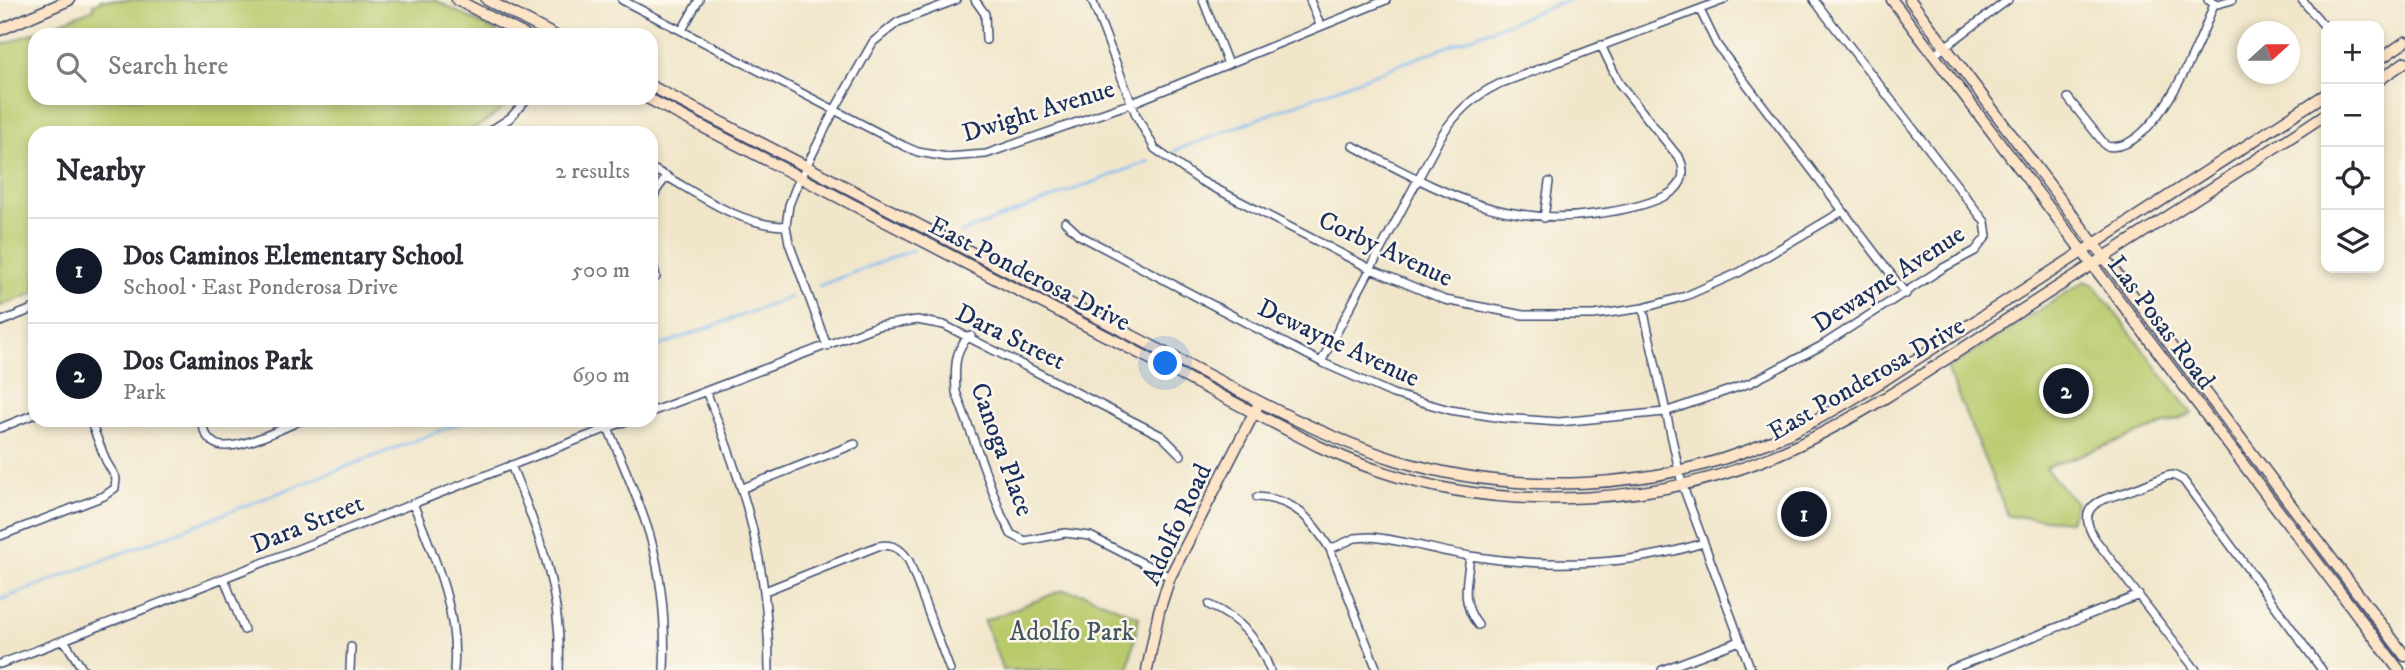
<!DOCTYPE html>
<meta charset="utf-8">
<style>
body{margin:0;font-family:"IM FELL DW Pica",serif;background:#f7f7f7;color:#2b2b33}
.controls{position:absolute;right:21px;top:21px;display:grid;overflow:hidden;border-radius:14px;box-shadow:0 4px 10px #0003}
.controls button{width:63px;height:63px;display:grid;place-items:center;padding:0;border:0;border-bottom:2px solid #e1e1e2;background:#fff;color:#2b2b33;font:35px sans-serif}
.compass{position:absolute;left:2237px;top:21px;width:63px;height:63px;border-radius:50%;background:#fff;box-shadow:0 4px 10px #0003;rotate:69deg}
.you{position:absolute;left:1166px;top:364px;width:24px;height:24px;margin:-18px;border:5px solid #fff;border-radius:50%;background:#1a73e8;box-shadow:0 0 0 10px #1a73e833}
.badge{display:grid;place-items:center;width:46px;height:46px;border-radius:50%;background:#111827;color:#fff;font-size:23px;font-weight:700}
.pin{position:absolute;translate:-50% -50%;border:4px solid #fff;box-shadow:0 2px 7px #0006}
.list{margin:0;padding:0;list-style:none}
h2{display:flex;justify-content:space-between;align-items:center;height:91px;margin:0;padding:0 28px;font-size:30px}
h2 small{font-size:23px;font-weight:400;color:#7c7c81}
.list li{display:grid;grid-template-columns:46px 1fr auto;gap:21px;align-items:center;box-sizing:border-box;height:105px;padding:0 28px;border-top:2px solid #e1e1e2}
.list b{display:block;font-size:26px;white-space:nowrap}
.list p{margin:0;font-size:23px;white-space:nowrap;color:#7c7c81}
.list em{font-size:23px;font-style:normal;color:#7c7c81}
.icon{flex:none;width:38px;height:38px;fill:none;stroke:currentColor;stroke-width:2;stroke-linecap:round;stroke-linejoin:round}
.map{position:relative;flex:none;width:2405px;height:670px;overflow:hidden}
.search{position:absolute;background:#fff;box-shadow:0 4px 10px #0003;left:28px;top:28px;width:630px;height:77px;display:flex;align-items:center;gap:18px;box-sizing:border-box;padding:0 24px;border-radius:21px;color:#7c7c81;font-size:26px}
.panel{position:absolute;background:#fff;box-shadow:0 4px 10px #0003;left:28px;top:126px;width:630px;height:301px;border-radius:21px}
.map>svg:first-child{display:block}
.park{fill:#b9ca6d;stroke:#6a7c66;stroke-width:2}
.lines{fill:none;stroke-linecap:round;stroke-linejoin:round}
.stream{stroke:#80bcf2;stroke-width:2.5}
.street-casing{stroke:#3b4a6e;stroke-width:10}
.secondary-casing{stroke:#3b4a6e;stroke-width:13}
.street{stroke:#fff;stroke-width:7}
.secondary{stroke:#fee4c6;stroke-width:10}
.labels{text-anchor:middle;stroke-width:5;stroke-linejoin:round;paint-order:stroke}
.street-label{font-size:26px;fill:#1b2f5e;stroke:#fbf7ec}
.park-label{font-size:26px;fill:#425662;stroke:#fbf7ec}
</style>
<div class="map">
<svg width="2405" height="670" viewBox="0 0 2405 670">
<rect width="100%" height="100%" fill="#fbf7ec"/>
<filter id="ink" filterUnits="userSpaceOnUse"><feTurbulence type="fractalNoise" baseFrequency=".0143" numOctaves="2"/><feDisplacementMap in="SourceGraphic" scale="14" xChannelSelector="R" yChannelSelector="G"/><feConvolveMatrix kernelMatrix="1 2 1 2 8 2 1 2 1" color-interpolation-filters="sRGB"/></filter>
<filter id="wash" filterUnits="userSpaceOnUse"><feTurbulence type="fractalNoise" baseFrequency=".00686" numOctaves="4" result="noise"/><feDisplacementMap in="SourceGraphic" scale="28" xChannelSelector="R" yChannelSelector="G"/><feGaussianBlur stdDeviation="1.57" result="paint"/><feColorMatrix in="noise" values="0 0 0 0 0 0 0 0 0 0 0 0 0 0 0 0 0 1.4 0 .05"/><feComposite in="paint" operator="in"/></filter>
<g filter="url(#wash)">
<rect width="100%" height="100%" fill="#f1e6ca"/>
<path class="park" d="M101 0H435L502 35H35V98H512C499 113 482 126 463 133H35V293L0 306V46L94 9 93 5Z
M2085 281 2094 285 2192 414 2045 468 2076 503 2070 521 2008 516 1947 369Z
M1063 590 1085 594 1139 617 1128 670H1003L984 621Z"/>
<g class="lines">
<path class="stream" d="M1174 151 1568 0
M960 233 1149 161
M819 286 912 250
M651 349 791 297
M0 600 468 420"/>
</g>
</g>
<g filter="url(#ink)">
<g class="lines">
<defs>
<path id="street" d="M622 0 904 146 918 152 947 157 986 154 1132 103 1386 0
M975 0 985 14 986 40
M1092 0 1136 115 1155 149 1199 180 1371 269 1445 300 1523 315H1594L1643 308 1686 296 1740 272 1843 211
M1203 0 1228 64
M1310 0 1320 25
M2208 0 2218 4 2232 0
M2302 0 2326 28
M1700 10 1717 45 1906 294
M682 30 699 0
M1934 55 2008 0
M2068 98 2106 146C2154 157 2201 39 2214 4
M487 133 510 118 528 98
M1353 146C1436 188 1497 228 1595 214 1618 211 1642 207 1663 197 1679 190 1688 177 1680 159L1619 83 1601 45
M651 168C694 190 737 226 786 226
M651 205 656 191 667 176
M1544 218 1549 182
M1065 222 1079 235 1321 362 1393 394 1450 410 1502 418 1559 422 1665 412 1750 383 1821 346 1943 268 1975 251 1987 236 1985 222 1814 0
M651 255 656 277
M1643 308 1682 484 1751 670
M0 322 35 308
M971 336C953 346 955 374 956 392L1001 514 1011 534 1025 541 1065 533 1090 536 1170 577
M827 346 789 243 786 226 789 205 796 187 835 109 873 42 898 22 956 0
M1321 362 1441 136C1457 112 1472 97 1499 84L1724 0
M706 391C745 488 769 564 769 670
M651 412 877 326 917 320 944 325 1162 436 1181 455
M200 420C203 428 206 438 214 443 231 455 283 428 302 420
M605 420C620 459 638 496 650 536 662 579 666 625 664 670
M0 428 35 414
M511 465C539 534 563 593 559 670
M743 488 855 444
M1257 497C1295 499 1311 519 1330 549L1377 670
M413 503C434 557 459 610 454 670
M0 536 104 496 115 488 116 478 106 461 90 420
M1330 549 1355 538 1370 537C1404 540 1437 551 1470 556 1545 568 1631 566 1703 543
M1470 556C1467 583 1460 602 1478 625
M224 578 244 630
M765 591 878 546C892 543 902 549 909 561L950 670
M1209 605C1240 619 1258 638 1270 670
M64 640 83 670
M0 664C211 585 419 500 629 420
M350 670 351 647
M1662 670 1740 641
M1949 670 2139 595
M2196 670 2095 539C2074 505 2101 500 2126 492 2140 487 2154 481 2167 476L2173 475 2183 480 2322 670"/>
<path id="secondary" d="M457 0 525 35
M487 0 554 35
M1892 0 2399 670
M1910 0 2405 656
M0 30 69 0
M2379 60 2405 42
M2379 80 2405 62
M651 86 1260 402C1303 424 1349 445 1396 460 1516 496 1653 491 1769 442 1808 426 1845 404 1881 382L2326 94
M647 98 1318 446C1338 455 1359 464 1380 471 1509 515 1669 505 1792 448 1876 409 1951 355 2028 306 2127 242 2228 179 2326 114
M1147 670 1159 611 1170 577 1257 407"/>
</defs>
<use href="#street" class="street-casing"/>
<use href="#secondary" class="secondary-casing"/>
<use href="#street" class="street"/>
<use href="#secondary" class="secondary"/>
</g>
</g>
<g class="labels">
<g class="street-label">
<text transform="translate(1038 110) rotate(-17)" y="9">Dwight Avenue</text>
<text transform="translate(1386 248) rotate(25)" y="9">Corby Avenue</text>
<text transform="translate(1030 273) rotate(27)" y="9">East Ponderosa Drive</text>
<text transform="translate(1888 278) rotate(-33)" y="9">Dewayne Avenue</text>
<text transform="translate(2162 322) rotate(53)" y="9">Las Posas Road</text>
<text transform="translate(1011 336) rotate(26)" y="9">Dara Street</text>
<text transform="translate(1339 342) rotate(25)" y="9">Dewayne Avenue</text>
<text transform="translate(1866 378) rotate(-30)" y="9">East Ponderosa Drive</text>
<text transform="translate(1003 449) rotate(70)" y="9">Canoga Place</text>
<text transform="translate(307 523) rotate(-22)" y="9">Dara Street</text>
<text transform="translate(1176 524) rotate(-65)" y="9">Adolfo Road</text>
</g>
<g class="park-label">
<text x="1072" y="640">Adolfo Park</text>
</g>
</g>
</svg>
<div class="controls">
<button>+</button>
<button>−</button>
<button><svg class="icon" aria-label="locate" viewBox="0 0 24 24"><circle cx="12" cy="12" r="6"/><path d="M12 2v4M12 18v4M2 12h4M18 12h4"/></svg></button>
<button><svg class="icon" aria-label="layers" viewBox="0 0 24 24"><path d="M12 4l9 5-9 5-9-5zM3 14l9 5 9-5"/></svg></button>
</div>
<svg class="compass" viewBox="-18 -18 36 36"><path d="M0-13l5 13h-10z" fill="#e53935"/><path d="M0 13l5-13h-10z" fill="#7c7c81"/></svg>
<div class="you"></div>
<div class="pin badge" style="left:1804px;top:514px">1</div>
<div class="pin badge" style="left:2066px;top:391px">2</div>
<div class="search"><svg class="icon" aria-label="search" viewBox="0 0 24 24"><circle cx="10" cy="10" r="6"/><path d="M15 15l6 6"/></svg>Search here</div>
<section class="panel">
<h2>Nearby<small>2 results</small></h2>
<ul class="list">
<li><span class="badge">1</span><div><b>Dos Caminos Elementary School</b><p>School · East Ponderosa Drive</p></div><em>500 m</em></li>
<li><span class="badge">2</span><div><b>Dos Caminos Park</b><p>Park</p></div><em>690 m</em></li>
</ul>
</section>
</div>
